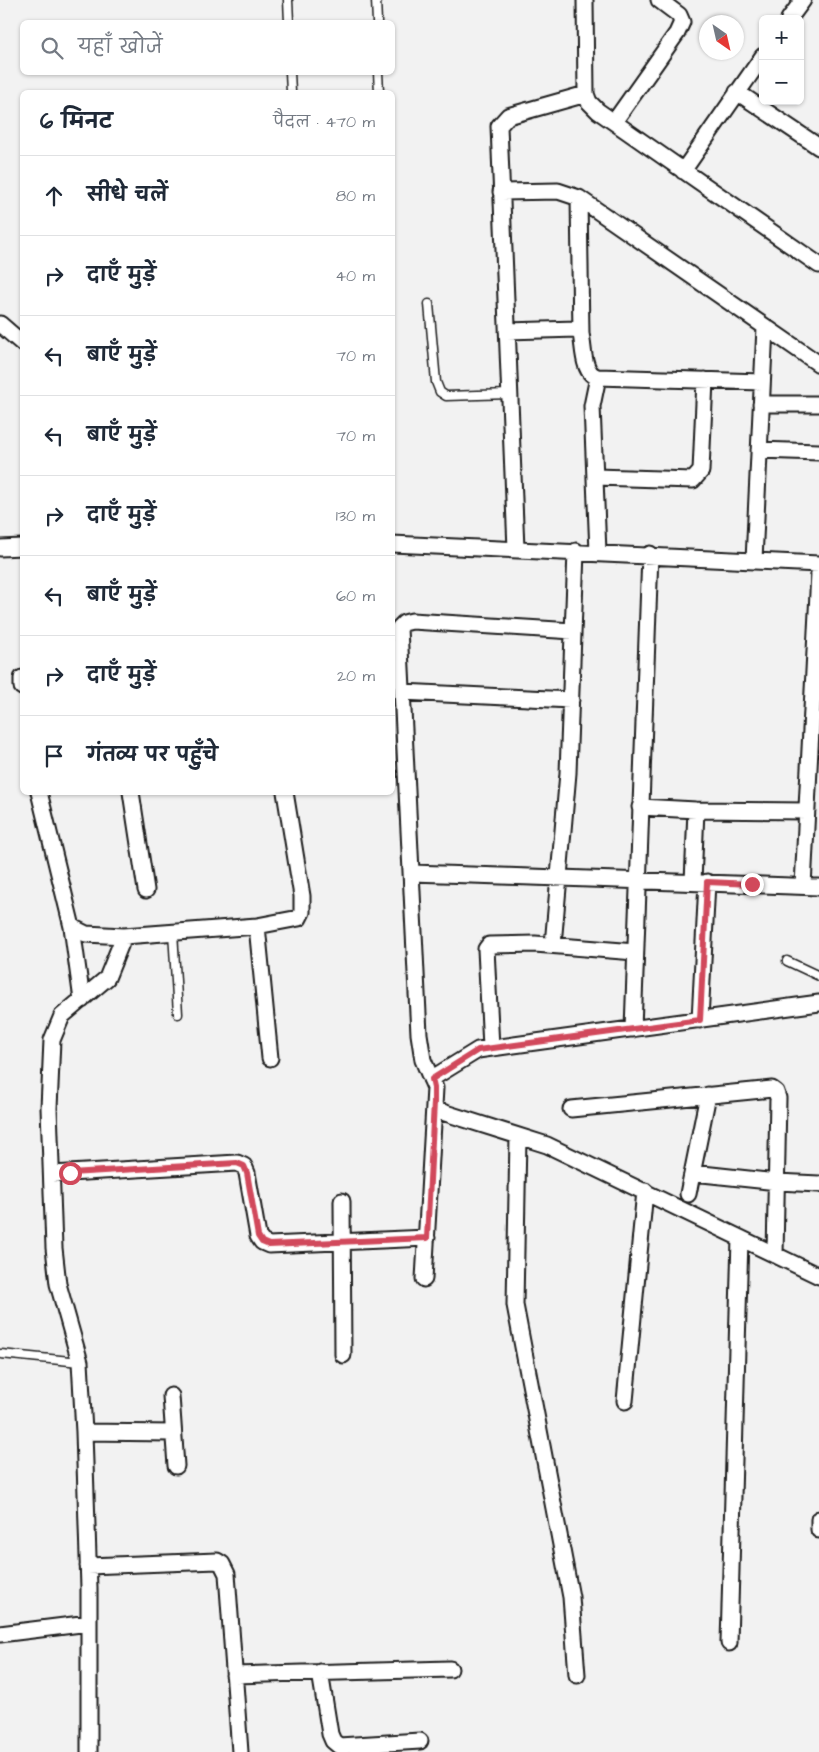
<!DOCTYPE html>
<html lang="hi">
<meta charset="utf-8">
<style>
body{margin:0;font-family:"Architects Daughter","Playpen Sans Deva",sans-serif;background:#f6f6f7;color:#1f2937}
.controls{position:absolute;right:15px;top:15px;display:grid;overflow:hidden;border-radius:8px;box-shadow:0 1px 4px #0004}
.controls button{width:45px;height:45px;display:grid;place-items:center;padding:0;border:0;border-bottom:1px solid #e0e1e3;background:#fff;color:#1f2937;font:25px sans-serif}
.compass{position:absolute;left:699px;top:15px;width:45px;height:45px;border-radius:50%;background:#fff;box-shadow:0 1px 4px #0004;rotate:146deg}
.stop{position:absolute;width:15px;height:15px;margin:-11px;border:4px solid #d1495b;border-radius:50%;background:#fff}
.stop.end{background:#d1495b;border-color:#fff;box-shadow:0 1px 5px #0008}
.list{margin:0;padding:0;list-style:none}
h2{display:flex;justify-content:space-between;align-items:center;height:65px;margin:0;padding:0 20px;font-size:21px}
h2 small{font-size:16px;font-weight:400;color:#747a83}
.list li{display:grid;grid-template-columns:32px 1fr auto;gap:15px;align-items:center;box-sizing:border-box;height:80px;padding:0 20px;border-top:1px solid #e0e1e3}
.list b{display:block;font-size:19px;white-space:nowrap}
.list em{font-size:16px;font-style:normal;color:#747a83}
.icon{flex:none;width:28px;height:28px;fill:none;stroke:currentColor;stroke-width:2;stroke-linecap:round;stroke-linejoin:round}
.map{position:relative;flex:none;width:819px;height:1752px;overflow:hidden}
.search{position:absolute;background:#fff;box-shadow:0 1px 4px #0004;left:20px;top:20px;width:375px;height:55px;display:flex;align-items:center;gap:12px;box-sizing:border-box;padding:0 18px;border-radius:8px;color:#747a83;font-size:19px}
.panel{position:absolute;background:#fff;box-shadow:0 1px 4px #0004;left:20px;top:90px;width:375px;height:705px;border-radius:8px}
.map>svg:first-child{display:block}
.lines{fill:none;stroke-linecap:round;stroke-linejoin:round}
.service-casing{stroke:#1c1c1c;stroke-width:11}
.minor-casing{stroke:#1c1c1c;stroke-width:19}
.service{stroke:#fff;stroke-width:8}
.minor{stroke:#fff;stroke-width:15}
.route{stroke:#d1495b;stroke-width:6}
</style>
<div class="map">
<svg width="819" height="1752" viewBox="0 0 819 1752">
<rect width="100%" height="100%" fill="#f2f2f2"/>
<filter id="ink" filterUnits="userSpaceOnUse"><feTurbulence type="fractalNoise" baseFrequency=".02" numOctaves="2"/><feDisplacementMap in="SourceGraphic" scale="10" xChannelSelector="R" yChannelSelector="G"/><feConvolveMatrix kernelMatrix="1 2 1 2 8 2 1 2 1" color-interpolation-filters="sRGB"/></filter>
<g filter="url(#ink)">
<g class="lines">
<defs>
<path id="service" d="M288 0 289 22
M376 0 377 22
M290 72 291 92
M378 72 379 92
M429 304 436 382 440 392 446 396 510 394
M173 932 178 1014
M787 961 819 976
M1 1354 80 1362"/>
<path id="minor" d="M585 0 586 94 589 102 598 111 819 265
M789 19 803 0
M737 92 819 147
M614 122 677 33 682 22 679 15 659 0
M683 171 763 56
M501 192 558 191 579 198 819 364
M579 198 581 334
M0 324 22 343
M507 331 577 329 581 334C584 347 582 374 598 377L762 382
M598 377 592 406 598 552
M761 404H819
M759 450 819 452
M596 477 693 480 701 471 705 380
M392 544 819 564
M0 548 22 547
M516 549 499 126 508 116 586 94
M754 560 765 327
M573 631 412 621 404 623 399 628 419 1034 423 1060 435 1088 434 1106 439 1111 547 1145 819 1276
M22 678V687
M402 692 571 700
M39 792 72 927 82 1000
M131 792 146 890
M640 807 696 810 807 811
M412 873 819 887
M693 882 696 810
M803 886 819 573
M257 926 270 1058
M72 927 86 934 124 936
M553 945 568 773 576 551
M700 1020 707 882
M633 1029 650 554
M491 1047 486 949 489 945 535 944 635 952
M431 1079 478 1050 819 1003
M571 1109 772 1089 776 1092 778 1098 775 1255
M518 1136 515 1305 571 1597 577 1675
M693 1173 777 1182 819 1184
M52 1174 237 1163 244 1166 247 1173 258 1236 262 1242 269 1245 427 1238
M688 1194 708 1095
M342 1201 343 1355
M424 1279 434 1106
M171 1396 176 1466
M625 1401 645 1191
M84 1432 173 1433
M819 1519V1530
M88 1566 217 1561 222 1564 227 1574 240 1752
M0 1634 89 1623
M729 1643 740 1238
M320 1672 330 1734 333 1741 339 1746 420 1741
M234 1675 450 1669
M89 1752V1588L84 1432 80 1362 58 1284 54 1248 49 1108 52 1040 62 1016 107 978 124 936 257 926 299 918 302 912V896L285 792"/>
</defs>
<use href="#service" class="service-casing"/>
<use href="#minor" class="minor-casing"/>
<use href="#service" class="service"/>
<use href="#minor" class="minor"/>
</g>
</g>
<g class="lines" filter="url(#ink)">
<path class="route" d="M70 1173 237 1163 244 1166 247 1173 258 1236 262 1242 269 1245 427 1238 434 1102V1088L432 1079 478 1050 700 1020 707 882 752 884"/>
</g>
</svg>
<div class="controls">
<button>+</button>
<button>−</button>
</div>
<svg class="compass" viewBox="-18 -18 36 36"><path d="M0-13l5 13h-10z" fill="#e53935"/><path d="M0 13l5-13h-10z" fill="#747a83"/></svg>
<div class="stop" style="left:70px;top:1173px"></div>
<div class="stop end" style="left:752px;top:884px"></div>
<div class="search"><svg class="icon" aria-label="search" viewBox="0 0 24 24"><circle cx="10" cy="10" r="6"/><path d="M15 15l6 6"/></svg>यहाँ खोजें</div>
<section class="panel">
<h2>6 मिनट<small>पैदल · 470 m</small></h2>
<ul class="list">
<li><svg class="icon" aria-label="ahead" viewBox="0 0 24 24"><path d="M12 20V5M6 11l6-6 6 6"/></svg><div><b>सीधे चलें</b></div><em>80 m</em></li>
<li><svg class="icon" aria-label="right" viewBox="0 0 24 24"><path d="M7 20v-9h11M14 6l5 5-5 5"/></svg><div><b>दाएँ मुड़ें</b></div><em>40 m</em></li>
<li><svg class="icon" aria-label="left" viewBox="0 0 24 24"><path d="M17 20v-9H6M10 6l-5 5 5 5"/></svg><div><b>बाएँ मुड़ें</b></div><em>70 m</em></li>
<li><svg class="icon" aria-label="left" viewBox="0 0 24 24"><path d="M17 20v-9H6M10 6l-5 5 5 5"/></svg><div><b>बाएँ मुड़ें</b></div><em>70 m</em></li>
<li><svg class="icon" aria-label="right" viewBox="0 0 24 24"><path d="M7 20v-9h11M14 6l5 5-5 5"/></svg><div><b>दाएँ मुड़ें</b></div><em>130 m</em></li>
<li><svg class="icon" aria-label="left" viewBox="0 0 24 24"><path d="M17 20v-9H6M10 6l-5 5 5 5"/></svg><div><b>बाएँ मुड़ें</b></div><em>60 m</em></li>
<li><svg class="icon" aria-label="right" viewBox="0 0 24 24"><path d="M7 20v-9h11M14 6l5 5-5 5"/></svg><div><b>दाएँ मुड़ें</b></div><em>20 m</em></li>
<li><svg class="icon" aria-label="arrive" viewBox="0 0 24 24"><path d="M6 21V4h12l-3 4 3 4H6"/></svg><div><b>गंतव्य पर पहुँचे</b></div></li>
</ul>
</section>
</div>
